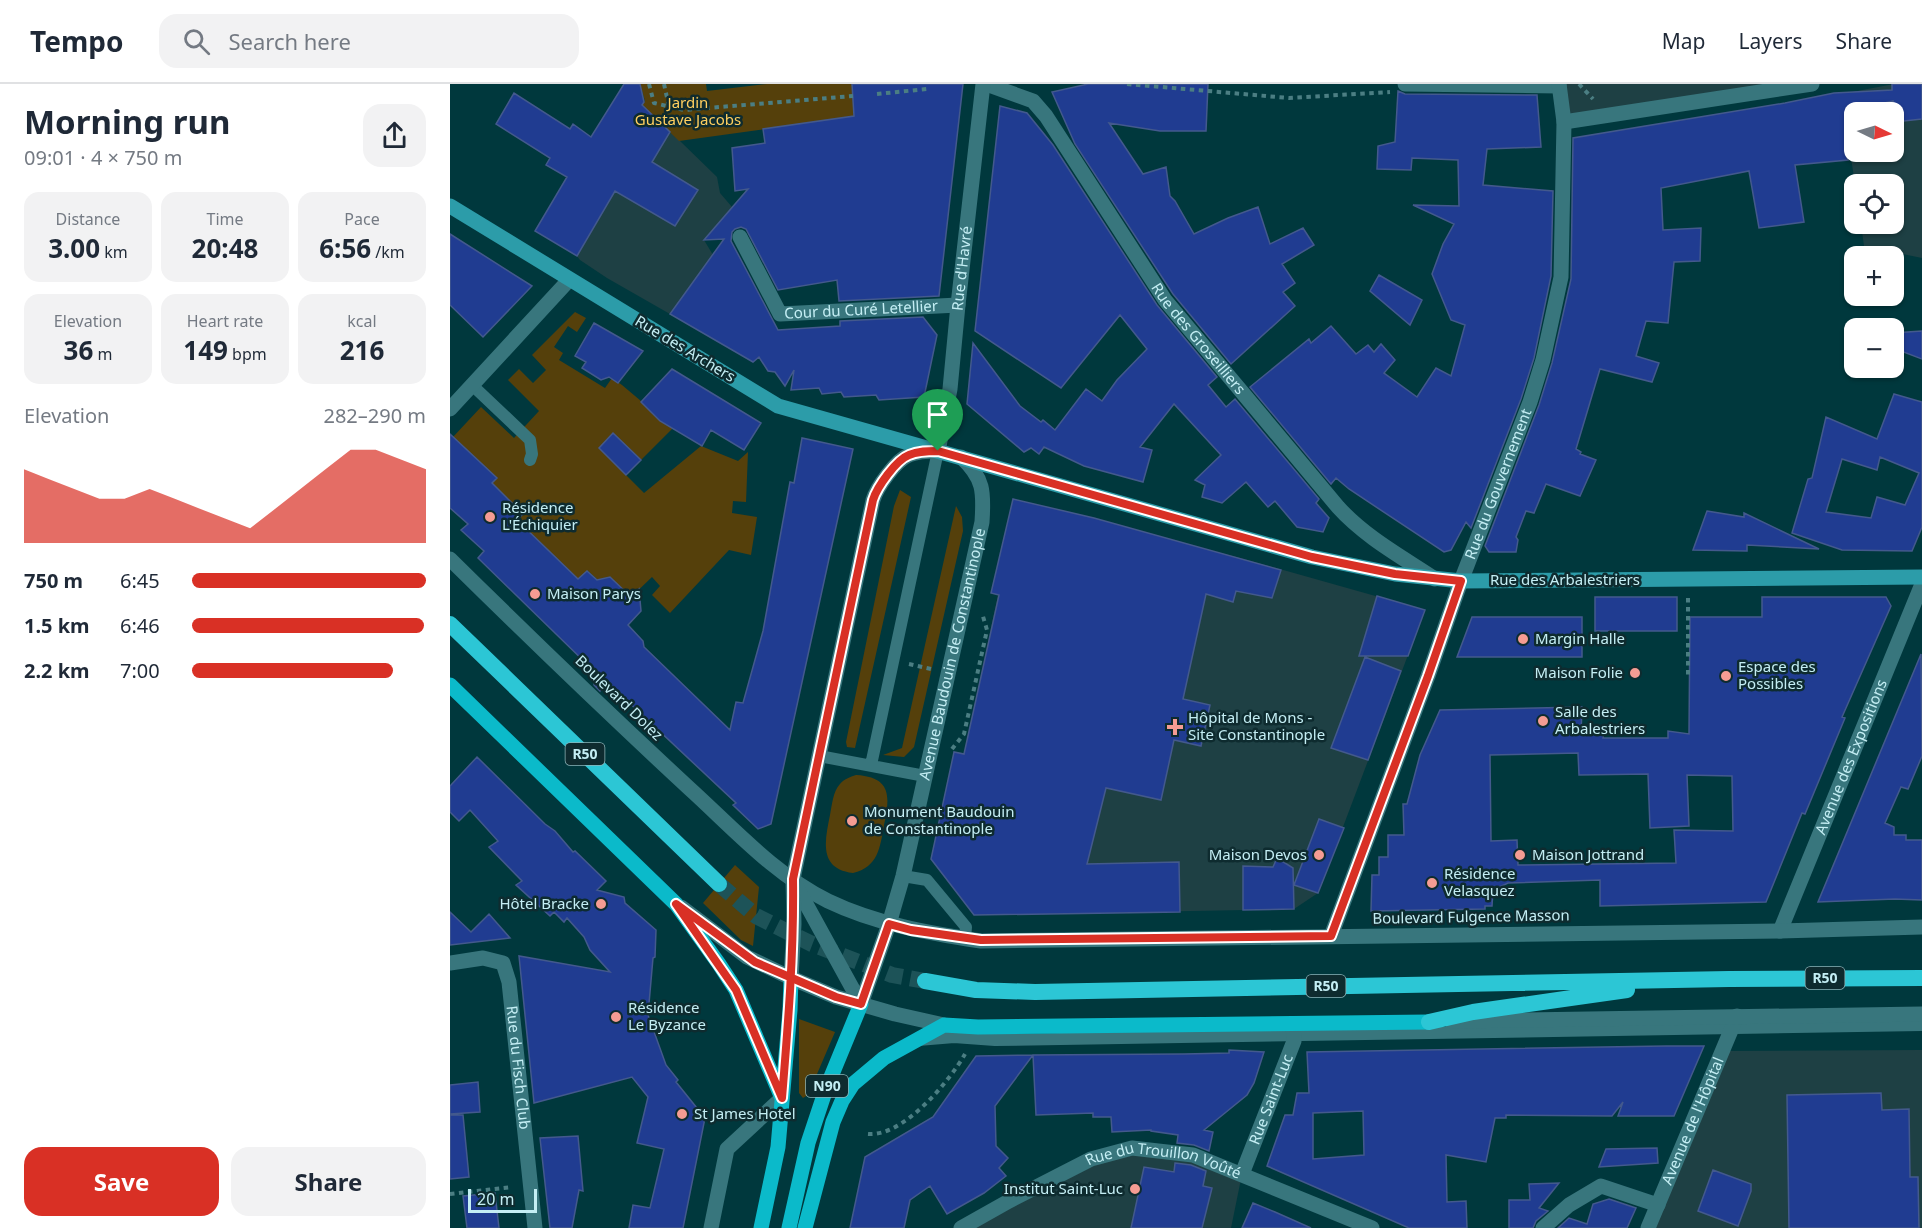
<!DOCTYPE html>
<meta charset="utf-8">
<style>
body{margin:0;font-family:"Noto Sans",sans-serif;background:#f2f2f3;color:#1f2937;height:100vh;display:flex;flex-direction:column;font-size:22px;white-space:nowrap}
*{box-sizing:border-box;margin:0}
p{font-size:20px;color:#747a83}
.icon{flex:none;width:33px;height:33px;fill:none;stroke:currentColor;stroke-width:2;stroke-linecap:round;stroke-linejoin:round}
.map{position:relative;flex:1;overflow:hidden}
.details{display:flex;flex-direction:column;background:#fff;width:450px}
.details>*{flex:none}
.needle{width:39px;rotate:95deg}
.fabs{position:absolute;left:1394px;top:18px;display:grid;gap:12px}
.fabs a{display:grid;place-items:center;width:60px;height:60px;border-radius:12px;background:#fff;box-shadow:0 2px 4px #0004;font-size:30px}
.scale{position:absolute;left:18px;bottom:15px;width:69px;box-sizing:border-box;padding-left:6px;border:3px solid #c4eef4;border-top:0;font-size:16px;line-height:21px;white-space:nowrap;color:#c4eef4;-webkit-text-stroke:4px #0e2b2f;paint-order:stroke}
.pin{position:absolute;display:grid;place-items:center;width:51px;height:51px;color:#fff;margin:-62px -26px;border-radius:50% 50% 50% 0;rotate:-45deg;box-shadow:0 0 6px #0007}
.pin .icon{rotate:45deg}
.round{display:grid;place-items:center;flex:none;width:63px;height:63px;border-radius:18px;background:#f2f2f3}
.headline{display:flex;align-items:center;justify-content:space-between;height:102px;padding:0 24px}
h1{font-size:33px;font-weight:700;line-height:45px}
.stats{display:grid;grid-template-columns:repeat(3,1fr);gap:9px;height:102px;padding:6px 24px}
.stats div{display:grid;align-content:center;border-radius:15px;background:#f2f2f3;text-align:center}
.stats b{font-size:26px;font-weight:700}
.stats small{font-size:16px;font-weight:400}
.stats p{font-size:16px}
.chart{height:168px;padding:12px 24px}
.chart p{display:flex;justify-content:space-between}
.chart svg{width:100%;height:108px;margin-top:6px;fill:#d93025;opacity:.7}
.button{display:flex;gap:12px;margin-top:auto;padding:12px 24px}
.button a{flex:1;height:69px;border-radius:18px;background:#d93025;color:#fff;font-size:24px;font-weight:700;line-height:69px;text-align:center}
.button a+a{background:#f2f2f3;color:#1f2937}
ul{padding:0 24px;list-style:none;font-size:20px}
li{display:grid;grid-template-columns:96px 72px 1fr;align-items:center;height:45px}
li i{height:15px;border-radius:8px;background:#d93025}
header{display:flex;align-items:center;gap:36px;box-sizing:border-box;height:84px;padding:0 30px;background:#fff;border-bottom:2px solid #e0e1e3}
header strong{font-size:28px}
nav{display:flex;gap:33px;margin-inline-start:auto;font-size:21px}
.search{width:420px;height:54px;background:#f2f2f3;display:flex;align-items:center;gap:15px;box-sizing:border-box;padding:0 21px;border-radius:18px;color:#747a83;font-size:22px}
main{display:flex;flex:1;min-height:0}
.map>svg:first-child{display:block}
.built{fill:#1e4044}
.green{fill:#55400b}
.building{fill:#203c91;stroke:#43598d;stroke-width:1.5;fill-rule:evenodd}
.lines{fill:none;stroke-linecap:round;stroke-linejoin:round}
.trunk-tunnel{stroke:#1d5358;stroke-width:16;stroke-dasharray:16 8;stroke-linecap:butt}
.path{stroke:#4b7e83;stroke-width:4;stroke-dasharray:4.5 4.5;stroke-linecap:butt}
.service{stroke:#38767d;stroke-width:12}
.pedestrian{stroke:#38767d;stroke-width:15}
.minor{stroke:#38767d;stroke-width:15}
.tertiary{stroke:#38767d;stroke-width:15}
.secondary{stroke:#2c9ca9;stroke-width:15}
.primary{stroke:#0bbaca;stroke-width:15}
.trunk{stroke:#2cc6d5;stroke-width:16}
.route-casing{stroke:#fff;stroke-width:12}
.route{stroke:#d93025;stroke-width:8}
.poi-dot{fill:#f59c93;stroke:#0e2b2f;stroke-width:2}
.labels{text-anchor:middle;stroke-width:5;stroke-linejoin:round;paint-order:stroke}
.shield{fill:#0e2b2f;stroke:#8db4b9;stroke-width:1.5}
.shield-label{font-size:14px;font-weight:bold;fill:#c4eef4}
.park-label{font-size:15px;fill:#ffcf5f;stroke:#0e2b2f}
.street-label{font-size:15px;fill:#c4eef4;stroke:#0e2b2f}
.poi-label{font-size:15px;fill:#c4eef4;stroke:#0e2b2f;text-anchor:start}
</style>
<header>
<strong>Tempo</strong>
<div class="search"><svg class="icon" aria-label="search" viewBox="0 0 24 24"><circle cx="10" cy="10" r="6"/><path d="M15 15l6 6"/></svg>Search here</div>
<nav><a>Map</a><a>Layers</a><a>Share</a></nav>
</header>
<main>
<section class="details">
<div class="headline"><div><h1>Morning run</h1><p>09:01 · 4 × 750 m</p></div><a class="round"><svg class="icon" aria-label="share" viewBox="0 0 24 24"><path d="M12 15V3M7 8l5-5 5 5M5 13v7h14v-7"/></svg></a></div>
<div class="stats">
<div><p>Distance</p><b>3.00<small> km</small></b></div>
<div><p>Time</p><b>20:48</b></div>
<div><p>Pace</p><b>6:56<small> /km</small></b></div>
</div>
<div class="stats">
<div><p>Elevation</p><b>36<small> m</small></b></div>
<div><p>Heart rate</p><b>149<small> bpm</small></b></div>
<div><p>kcal</p><b>216</b></div>
</div>
<div class="chart"><p><span>Elevation</span>282–290 m</p>
<svg viewBox="0 0 160 44" preserveAspectRatio="none"><path d="M0 44V14L10 18L20 22L30 26L40 26L50 22L60 26L70 30L80 34L90 38L100 30L110 22L120 14L130 6L140 6L150 10L160 14V44z"/></svg>
</div>
<ul>
<li><b>750 m</b>6:45<i style="width:100%"></i></li>
<li><b>1.5 km</b>6:46<i style="width:99%"></i></li>
<li><b>2.2 km</b>7:00<i style="width:86%"></i></li>
</ul>
<div class="button"><a>Save</a><a>Share</a></div>
</section>
<div class="map">
<svg width="1472" height="1144" viewBox="0 0 1472 1144">
<rect width="100%" height="100%" fill="#00383d"/>
<!-- built -->
<path class="built" d="M174,0h16l5,17 -2,4 74,72 3,16 12,14 -28,33 9,15 -43,59 -63,-36 -27,-18 -4,-5 -41,-25z
M1109,0h253l-248,38z
M1444,0h28v174l-58,-12 -3,-22h32v-40h-38l-9,-59 8,-1v28h39v-40h-38l-3,-20z
M563,415l231,60 181,51 -107,283 -24,16 -320,6 -43,-56 23,-107 10,1 34,-158 -7,-2z
M1472,966v178h-274l74,-177z
M682,1064l110,26 -11,54h-270z"/>
<!-- green -->
<path class="green" d="M190,0h66l1,7 60,-7h85l2,33 -175,24 -37,-36 3,-4z
M125,228l11,6 -9,14 -9,-6 -14,21 9,6 -4,7 46,28 7,-10 10,7 51,43 -47,47 18,18 57,-47 37,15 10,-9 -2,50 -13,-1 -1,12 25,4 -6,38 -22,-5 -59,63 -18,-18 8,-9 -8,-9 -28,27 -36,-33 -10,8 -61,-59 6,-6 -31,-31 5,-5 -44,-41 28,-30 33,31 25,-27 -31,-31 11,-11 14,14 13,-13 -14,-15z
M450,406l11,7 -56,251 -8,-1 -1,-5 48,-236z
M506,422l6,11 1,14 -49,216 -10,10 -21,-2 19,-7z
M406,691c36,2 34,22 28,50 -4,23 -6,42 -31,48 -35,-4 -28,-33 -23,-58 2,-10 3,-24 10,-31 4,-5 10,-7 16,-9z
M285,781l24,22 -6,59 -12,-6 -38,-37z
M349,935l36,13 -27,63 -5,3 -4,-5z"/>
<!-- building -->
<path class="building" d="M174,0h16l4,18 -2,3 28,27 -18,30 46,28 -23,36 -60,-35 -38,65 -42,-25 32,-54 -21,-12 4,-7 -54,-34 18,-31 56,36 3,-5 18,13z
M402,0h111l-24,212 -100,5 -2,-21 -59,10 -32,-61 -5,-2 -6,2 -3,3 -1,9 47,89 62,-4v-5l83,-4 14,18 -13,62 -45,3 -3,-5 -32,2 -3,-5 -19,2 -3,-6 -28,2 3,-20 -9,16 -10,-14 -7,-1 -9,-14 -6,5 -83,-48 54,-75 -20,1 44,-51 -13,2 -3,-43 33,-5 -2,-14 91,-13z
M638,0h120l-2,47h-46l-51,-8 34,51 23,-7 4,29 5,5 19,33 34,-16 30,-11 12,37 33,-16 11,17 -32,19 13,19 -12,9 12,14 -64,58 -58,-70 -98,-150 -23,-52z
M1442,0h30v35l-27,3 -2,-21 -39,9v14h-7l2,26 -4,1 3,9 -53,5 9,57 -45,6 -10,-57 -88,17 2,42 38,-2 -1,33 -26,1 -6,61 -22,-2 -10,35 23,7 -7,19 -52,-13 -24,80 5,3 -1,2 16,6 -16,36 -34,-12 -12,29 -8,-2 -10,26 2,3 -2,12h-27l-4,-6 54,-141 13,-42 19,-84 2,-141 212,-35 49,-10 58,-3z
M948,7l7,3 132,1 4,52 -54,2 -4,36 70,6 -2,85 -17,82 -13,41 -50,129 -5,-6 -15,28 -7,2 -95,-63 -13,-11 -5,6 -81,-97 59,-48 2,4 20,-17 25,28 12,-9 6,7 7,-8 14,16 -11,13 33,24 19,-29 15,8 14,-51 -14,-5 -19,-46 11,-30 11,-20 -41,-19 46,1 -1,-46 -46,-2 -1,12 -34,-1 1,-23 17,-4z
M550,22l27,7 26,32 104,160 60,72 -9,8 18,22 9,-8 84,100 -3,4 13,15 -6,14 -26,-5 -22,-26 -7,6 -22,-25 -24,21 -20,-6 3,-12 -10,-5 26,-25 -47,-51 -34,43 12,3 -9,32 -59,-16 -40,-19 -5,7 -8,-6 -7,4 -57,-48 6,-61 47,63 21,16 2,-2 12,10 31,-41 16,12 15,-21 30,-31 -27,-34 -59,73 -86,-57z
M0,150l82,52 -49,51 -33,-32z
M929,191l43,25 -12,25 -40,-34z
M144,239l49,28 -25,32 -9,-6 -8,3 -19,-12 4,-6 -11,-6z
M1472,247v28l-29,-11v-15z
M222,285l89,54 -17,27 -33,-20 -9,16 -42,-25 -19,-19z
M1444,310l28,8v125l-10,24 -70,-1 -50,-17 16,-54 4,-1 14,-61 51,22zM1430,373l39,16 -14,32 -28,-8 -6,21 -45,-6 16,-53 35,11z
M163,349l28,27 -15,15 -27,-27z
M0,350l47,44 -5,5 31,31 -6,6 61,59 9,-8 10,9 13,-3 21,20 8,-8 2,22 -13,14 15,16 1,6 86,83 6,-28 7,1 20,-72 27,-149 4,1 8,-45 51,11 -82,375 -13,5 -25,-24 3,-2 -130,-122 -6,10 -6,-6v-14l-116,-113 6,-7 -23,-21 7,-6 -18,-16z
M563,415l81,19 187,52 -9,28 -36,-7 -3,11 -27,-8 -23,105 27,6 -9,41 -27,-6 -13,60 -55,-12 -19,76 92,-2 1,50 -206,3 -43,-56 23,-107 10,2 35,-159 -8,-2z
M1257,427l37,6v-4l75,36 -72,-4v6l-54,-1z
M927,512l48,14 -17,46h-49z
M1145,513h82v34h-82z
M1312,513h124l5,9 -49,111 3,1 -40,96 -3,-1 -36,89 -166,4v-26l-92,3 -15,7 -1,16h-7v3l-114,2 1,-36h7v-18h9v-22h16l-1,-31h4l13,-49 20,-45 142,-3 -1,27 23,-1 -1,5h65v-7l21,3 1,-117h72zM1128,669l1,22 69,-1 2,54 39,-2 -2,-51 45,1 1,55 -59,-1 2,33 -158,2 -1,-25 -26,1 -1,-86z
M1022,533h110v40h-125z
M1471,570l1,102 -14,33 -7,-2 -16,36 9,4v8h12v5h16v60l-27,-1 -77,3z
M915,573l36,14 -33,89 -37,-12z
M27,673l68,67 10,7 18,21 2,-1 31,30 -9,9 27,7 1,6 31,27 -1,27 -2,1 -5,57 18,50 12,15 -2,2 29,36 -22,110h-54l4,-23 17,3 14,-59 -27,-6 11,-46 -16,-20 -98,26 -15,-147 91,16 -20,-22 -6,-13 -17,-19 -3,4 -10,-10 -4,4 -34,-31 6,-4 -33,-34 9,-6 -28,-31 -11,11 -9,-9v-26z
M869,735l25,9 -26,65 -24,-8z
M827,774l16,10 1,41 -51,1v-44l30,1z
M0,828l21,20 18,-18 21,24 -60,7z
M1216,962h38l-30,70h-56l5,-14 -11,14 -106,-1v3h-11l-9,44 -40,-7 1,47 19,-1 1,27h-58l-142,-62 18,-51h8l4,-22h12l-2,-41zM913,1027l1,44 -51,4v-46z
M779,966l35,2 -10,31 -7,12 -43,35 9,2 -4,19 -15,-6 -17,-2 1,-8 -27,-4v-1l-39,2 -1,-15h-18v-4l-57,2 -3,-60 151,-1 45,-1z
M583,971l-38,51 1,40 12,12 -9,10 7,8 -22,17 -37,21 -17,-28 -20,14 -6,28h-54l15,-71 68,-40 43,-61z
M28,998l2,30 -30,2v-29z
M1431,1009l1,17 27,-1 1,68h8l1,51h-130l-2,-133z
M0,1031h13l6,62 -19,2z
M128,1052l5,55 -4,-1 -7,38h-22l-10,-90z
M1207,1064l1,15 -59,4 7,-18z
M725,1079l16,2 15,6 -3,15 9,2 -10,40h-71l13,-61 30,5z
M1263,1086l38,14v7l-13,35 -40,-15z
M1109,1099l-20,25 9,3 -12,10 -3,7h-24v-28h21l-1,-16z
M45,1109l4,35h-32l-4,-32z
M1159,1115l27,9 -9,20h-69l11,-10 18,6 6,-20z
M803,1119l22,9 36,16h-69z"/>
<g class="lines">
<!-- trunk-tunnel -->
<path class="trunk-tunnel" d="M269,800l37,32 56,28 80,31 33,6"/>
<!-- path -->
<path class="path" d="M199,0l5,19 30,7 169,-14
M214,0l5,23
M677,0l162,14 101,-6
M1129,0l14,15
M427,10l50,-5
M1238,514v79
M459,580l22,5
M502,665l12,-15 23,-104 -5,-17
M418,1050c35,3 81,-52 97,-80
M0,1110l62,-7"/>
<!-- service -->
<path class="service" d="M22,301l58,55 2,14 -2,6
M369,672l106,20
M421,681l67,-314
M453,792l24,4 39,47 -1,11
M468,956l36,-3 41,3 927,-15"/>
<!-- pedestrian -->
<path class="pedestrian" d="M955,0l154,2"/>
<!-- minor -->
<g class="minor">
<path id="s1" d="M536,0l47,17 13,15 119,184 173,207c27,30 64,50 97,72"/>
<path d="M1114,38l248,-38"/>
<path id="s2" d="M290,153l40,77 178,-9"/>
<path d="M0,325l119,-129"/>
<path id="s3" d="M1330,847l142,-347"/>
<path id="s4" d="M881,852l97,-260 33,-95 69,-179 13,-42 18,-83 3,-155 -5,-38"/>
<path id="s5" d="M0,879l33,-5 20,5 6,19 26,246"/>
<path id="s6" d="M792,1090l52,-133 -1,-16"/>
<path d="M261,1144l16,-79 55,-51"/>
<path id="s7" d="M511,1144l48,-27 82,-42 41,-11 61,7 179,73"/>
<path d="M1093,1144l26,-23 32,-19 57,19"/>
<path id="s8" d="M1198,1144l89,-212"/>
</g>
<!-- tertiary -->
<g class="tertiary">
<path d="M0,475c79,78 159,155 240,230 43,39 85,86 138,112 48,23 100,32 153,40l799,-10 142,-4"/>
<path d="M344,798l67,122"/>
<path d="M231,823l66,50 44,21 45,19 59,17 49,11"/>
<path id="s9" d="M341,894l3,-54 -1,-45 80,-379c4,-13 23,-40 36,-45 9,-4 19,-4 29,-4l12,-62 8,-84 25,-221"/>
<path id="s10" d="M411,920l28,-80 14,-48 79,-354c2,-30 2,-44 -21,-65"/>
<path d="M1001,937l471,-7"/>
</g>
<!-- secondary -->
<path class="secondary" d="M0,122l328,200 534,151 83,17 66,7 461,-4"/>
<!-- primary -->
<path class="primary" d="M0,601l226,219 43,60 17,26 46,108
M311,1144l17,-81 12,-137 1,-32
M339,1144l19,-85 18,-54 35,-85
M355,1144l28,-106 9,-21 11,-17 31,-26 60,-33 34,2 451,-5"/>
<!-- trunk -->
<path class="trunk" d="M0,540l269,260
M475,897l51,9 59,2 694,-13 193,-1
M979,938l44,-10 154,-22"/>
</g>
<g class="lines">
<defs>
<path id="route" d="M488,367c-10,0 -20,0 -29,4 -13,5 -32,32 -36,45l-80,379c1,74 -5,146 -11,219l-46,-108 -60,-86 79,58 81,35 25,7 28,-80 22,6 70,10 350,-4 97,-260 33,-95 -66,-7 -83,-17 -374,-106"/>
</defs>
<!-- route casing -->
<use href="#route" class="route-casing"/>
<!-- route -->
<use href="#route" class="route"/>
</g>
<!-- markers -->
<g class="poi-dot">
<circle cx="40" cy="433" r="6"/>
<circle cx="85" cy="510" r="6"/>
<circle cx="1073" cy="555" r="6"/>
<circle cx="1185" cy="589" r="6"/>
<circle cx="1276" cy="592" r="6"/>
<circle cx="1093" cy="637" r="6"/>
<path d="M722 634h6v6h6v6h-6v6h-6v-6h-6v-6h6z"/>
<circle cx="402" cy="737" r="6"/>
<circle cx="869" cy="771" r="6"/>
<circle cx="1070" cy="771" r="6"/>
<circle cx="982" cy="799" r="6"/>
<circle cx="151" cy="820" r="6"/>
<circle cx="166" cy="933" r="6"/>
<circle cx="232" cy="1030" r="6"/>
<circle cx="685" cy="1105" r="6"/>
</g>
<g class="labels">
<!-- shield labels -->
<g class="shield">
<rect x="115.5" y="659" width="39" height="22" rx="4.5"/>
<rect x="1355.5" y="883" width="39" height="22" rx="4.5"/>
<rect x="856.5" y="891" width="39" height="22" rx="4.5"/>
<rect x="356" y="991" width="42" height="22" rx="4.5"/>
</g>
<g class="shield-label">
<text x="135" y="675">R50</text>
<text x="1375" y="899">R50</text>
<text x="876" y="907">R50</text>
<text x="377" y="1007">N90</text>
</g>
<!-- park labels -->
<g class="park-label">
<text x="238" y="24">Jardin<tspan x="238" dy="17">Gustave Jacobs</tspan></text>
</g>
<!-- street labels -->
<g class="street-label">
<text dy="5" stroke="none"><textPath href="#s9" startOffset="759">Rue d'Havré</textPath></text>
<text dy="5" stroke="none"><textPath href="#s2" startOffset="168">Cour du Curé Letellier</textPath></text>
<text dy="5" stroke="none"><textPath href="#s1" startOffset="340">Rue des Groseilliers</textPath></text>
<text transform="translate(235 265) rotate(31)" y="5">Rue des Archers</text>
<text dy="5" stroke="none"><textPath href="#s4" startOffset="482">Rue du Gouvernement</textPath></text>
<text x="1115" y="501">Rue des Arbalestriers</text>
<text dy="5" stroke="none"><textPath href="#s10" startOffset="362">Avenue Baudouin de Constantinople</textPath></text>
<text transform="translate(169 614) rotate(44)" y="5">Boulevard Dolez</text>
<text dy="5" stroke="none"><textPath href="#s3" startOffset="188">Avenue des Expositions</textPath></text>
<text transform="translate(1021 833) rotate(-1)" y="5">Boulevard Fulgence Masson</text>
<text dy="5" stroke="none"><textPath href="#s5" startOffset="160">Rue du Fisch Club</textPath></text>
<text dy="5" stroke="none"><textPath href="#s6" startOffset="80">Rue Saint-Luc</textPath></text>
<text dy="5" stroke="none"><textPath href="#s8" startOffset="116">Avenue de l'Hôpital</textPath></text>
<text dy="5" stroke="none"><textPath href="#s7" startOffset="222">Rue du Trouillon Voûté</textPath></text>
</g>
<!-- poi labels -->
<g class="poi-label">
<text x="52" y="429">Résidence<tspan x="52" dy="17">L'Échiquier</tspan></text>
<text x="97" y="515">Maison Parys</text>
<text x="1085" y="560">Margin Halle</text>
<text x="1288" y="588">Espace des<tspan x="1288" dy="17">Possibles</tspan></text>
<text x="1173" y="594" text-anchor="end">Maison Folie</text>
<text x="1105" y="633">Salle des<tspan x="1105" dy="17">Arbalestriers</tspan></text>
<text x="738" y="639">Hôpital de Mons -<tspan x="738" dy="17">Site Constantinople</tspan></text>
<text x="414" y="733">Monument Baudouin<tspan x="414" dy="17">de Constantinople</tspan></text>
<text x="857" y="776" text-anchor="end">Maison Devos</text>
<text x="1082" y="776">Maison Jottrand</text>
<text x="994" y="795">Résidence<tspan x="994" dy="17">Velasquez</tspan></text>
<text x="139" y="825" text-anchor="end">Hôtel Bracke</text>
<text x="178" y="929">Résidence<tspan x="178" dy="17">Le Byzance</tspan></text>
<text x="244" y="1035">St James Hotel</text>
<text x="673" y="1110" text-anchor="end">Institut Saint-Luc</text>
</g>
</g>
</svg>
<div class="fabs">
<a><svg class="needle" viewBox="-14 -14 28 28"><path d="M0-13l5 13h-10z" fill="#e53935"/><path d="M0 13l5-13h-10z" fill="#747a83"/></svg></a>
<a><svg class="icon" aria-label="locate" viewBox="0 0 24 24"><circle cx="12" cy="12" r="6"/><path d="M12 2v4M12 18v4M2 12h4M18 12h4"/></svg></a>
<a>+</a>
<a>−</a>
</div>
<div class="scale">20 m</div>
<div class="pin" style="left:488px;top:367px;background:#1e9e55"><svg class="icon" aria-label="arrive" viewBox="0 0 24 24"><path d="M6 21V4h12l-3 4 3 4H6"/></svg></div>
</div>
</main>
